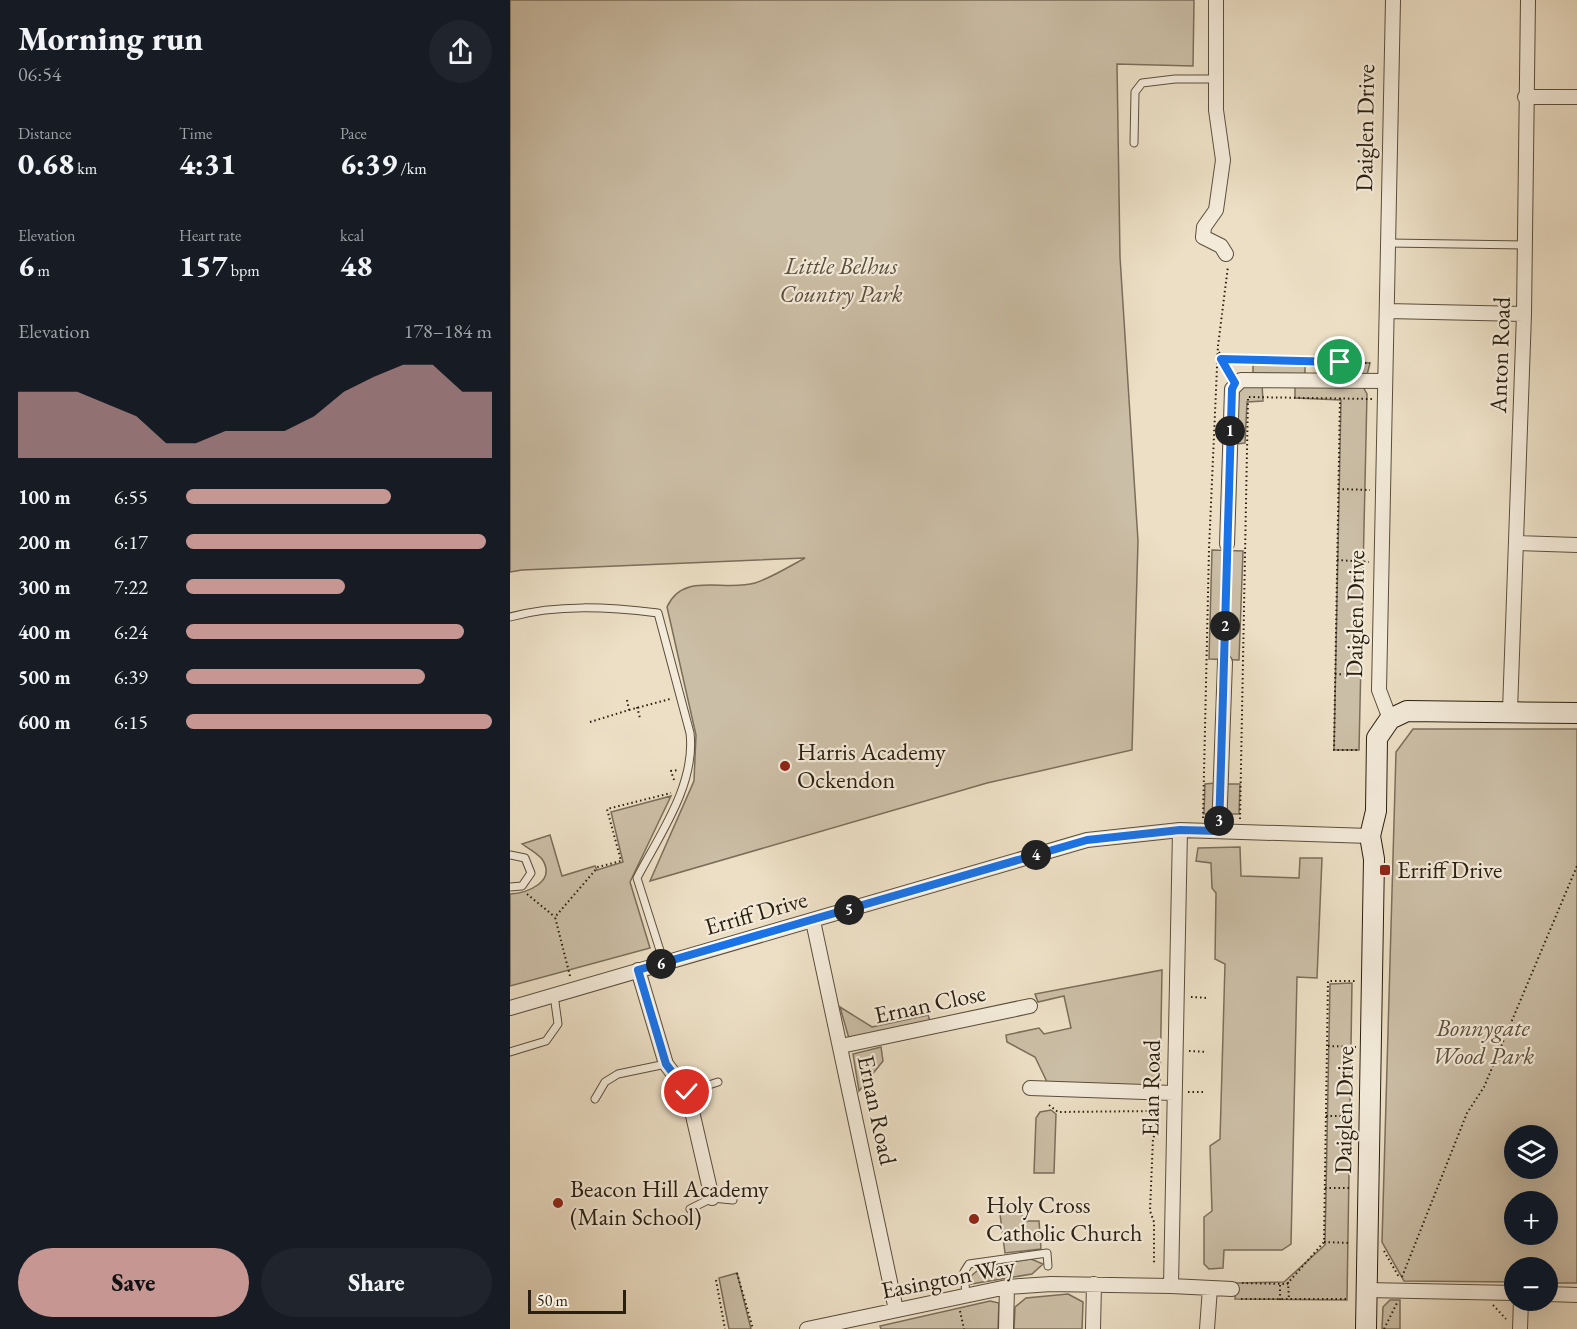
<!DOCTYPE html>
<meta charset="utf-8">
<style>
body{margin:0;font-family:"EB Garamond",serif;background:#20242c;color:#f1f3f6;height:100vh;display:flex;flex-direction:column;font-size:22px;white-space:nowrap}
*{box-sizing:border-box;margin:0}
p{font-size:20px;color:#9ea1a6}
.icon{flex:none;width:33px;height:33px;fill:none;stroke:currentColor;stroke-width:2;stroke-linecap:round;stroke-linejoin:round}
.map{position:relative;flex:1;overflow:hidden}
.sheet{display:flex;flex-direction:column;background:#171b24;width:510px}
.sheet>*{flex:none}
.buttons{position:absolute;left:994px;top:1125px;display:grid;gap:12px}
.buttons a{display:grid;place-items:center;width:54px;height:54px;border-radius:50%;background:#171b24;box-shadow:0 6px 24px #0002;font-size:30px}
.scale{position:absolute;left:18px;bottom:15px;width:98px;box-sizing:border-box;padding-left:6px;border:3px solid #291e0f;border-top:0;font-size:16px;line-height:21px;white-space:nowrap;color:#291e0f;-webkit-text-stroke:4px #f3ead9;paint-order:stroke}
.pin{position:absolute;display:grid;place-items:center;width:51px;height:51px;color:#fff;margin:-26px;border:3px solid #fff;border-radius:50%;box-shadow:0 2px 6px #0007}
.km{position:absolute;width:30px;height:30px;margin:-15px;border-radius:50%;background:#222;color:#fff;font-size:16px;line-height:30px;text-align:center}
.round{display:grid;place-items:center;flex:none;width:63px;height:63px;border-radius:32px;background:#20242c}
.headline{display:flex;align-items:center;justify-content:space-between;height:102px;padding:0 18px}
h1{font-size:33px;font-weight:800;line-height:45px}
.metrics{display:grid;grid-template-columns:repeat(3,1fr);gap:9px;height:102px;padding:6px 18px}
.metrics div{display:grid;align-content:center}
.metrics b{font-size:30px;font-weight:800}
.metrics small{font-size:16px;font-weight:400}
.metrics p{font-size:16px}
.chart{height:168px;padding:12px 18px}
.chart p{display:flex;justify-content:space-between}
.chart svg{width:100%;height:108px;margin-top:6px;fill:#c59692;opacity:.7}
.button{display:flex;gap:12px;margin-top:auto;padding:12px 18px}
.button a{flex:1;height:69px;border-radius:36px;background:#c59692;color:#111;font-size:24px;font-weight:800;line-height:69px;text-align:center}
.button a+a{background:#20242c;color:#f1f3f6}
ul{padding:0 18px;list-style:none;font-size:20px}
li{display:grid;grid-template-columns:96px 72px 1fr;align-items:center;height:45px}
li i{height:15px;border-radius:8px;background:#c59692}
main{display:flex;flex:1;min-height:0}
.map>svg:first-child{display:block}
.green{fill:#cbbea6;stroke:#7a6e5a;stroke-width:1.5;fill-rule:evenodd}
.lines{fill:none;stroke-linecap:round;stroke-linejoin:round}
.lane-casing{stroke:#5a4e3c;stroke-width:9}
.street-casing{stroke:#5a4e3c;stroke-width:16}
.secondary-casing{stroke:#291e0f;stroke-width:22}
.path{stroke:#291e0f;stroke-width:2;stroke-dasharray:1.5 3;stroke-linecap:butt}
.lane{stroke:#f3ead9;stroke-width:7}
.street{stroke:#f3ead9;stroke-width:14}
.secondary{stroke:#f3ead9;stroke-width:20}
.route-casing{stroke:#fff;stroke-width:12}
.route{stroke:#1a73e8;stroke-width:8}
.poi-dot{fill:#8f2418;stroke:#f3ead9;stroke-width:2}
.labels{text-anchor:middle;stroke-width:4.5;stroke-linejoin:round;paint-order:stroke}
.street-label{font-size:24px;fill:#291e0f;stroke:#f3ead9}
.park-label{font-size:24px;font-style:italic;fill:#5a4e3c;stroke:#f3ead9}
.poi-label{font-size:24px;fill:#291e0f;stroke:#f3ead9;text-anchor:start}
</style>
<main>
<section class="sheet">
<div class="headline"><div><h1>Morning run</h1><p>06:54</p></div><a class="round"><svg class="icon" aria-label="share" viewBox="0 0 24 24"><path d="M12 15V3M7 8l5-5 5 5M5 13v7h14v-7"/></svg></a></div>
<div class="metrics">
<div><p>Distance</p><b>0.68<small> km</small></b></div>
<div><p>Time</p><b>4:31</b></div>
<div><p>Pace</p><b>6:39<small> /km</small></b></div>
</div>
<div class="metrics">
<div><p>Elevation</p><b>6<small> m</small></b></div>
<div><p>Heart rate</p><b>157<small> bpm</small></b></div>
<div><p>kcal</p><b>48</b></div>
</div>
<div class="chart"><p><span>Elevation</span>178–184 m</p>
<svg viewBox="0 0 160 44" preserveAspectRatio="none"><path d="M0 44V17L10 17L20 17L30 22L40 27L50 38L60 38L70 33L80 33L90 33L100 27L110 17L120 11L130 6L140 6L150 17L160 17V44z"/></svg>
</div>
<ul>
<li><b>100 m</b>6:55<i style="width:67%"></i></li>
<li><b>200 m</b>6:17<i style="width:98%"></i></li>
<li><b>300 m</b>7:22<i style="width:52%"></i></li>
<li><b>400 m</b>6:24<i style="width:91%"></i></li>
<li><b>500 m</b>6:39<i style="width:78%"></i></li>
<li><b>600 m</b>6:15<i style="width:100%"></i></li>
</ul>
<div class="button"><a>Save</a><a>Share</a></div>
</section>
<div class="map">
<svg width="1067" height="1329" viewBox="0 0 1067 1329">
<rect width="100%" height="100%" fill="#ecdfc5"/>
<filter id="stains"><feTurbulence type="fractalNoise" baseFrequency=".00333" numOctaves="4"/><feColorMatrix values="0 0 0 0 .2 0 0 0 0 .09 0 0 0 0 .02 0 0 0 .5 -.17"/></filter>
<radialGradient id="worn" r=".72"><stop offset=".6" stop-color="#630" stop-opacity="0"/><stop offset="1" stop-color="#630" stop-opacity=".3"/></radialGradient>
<!-- green -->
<path class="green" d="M0,0h684l-1,66 -76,-2 3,193 18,284 -6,209 -145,33 -337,98 44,-100 2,-46 -29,-128c16,-36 57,-15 88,-24 16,-5 35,-17 50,-25l-283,12 -12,2z
M795,361v13l-52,-1v-10z
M830,362l30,1 -3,12 -27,-1z
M732,384h20l1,17 -16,1 -2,41 -9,1 1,-54z
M785,384l67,1 5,9 -8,356h-25l7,-350 -46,-2z
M702,550l31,1 -4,109 -30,-1z
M903,729h164v554h-29v-15h-33v14l-111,-1 -22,-39 14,-490zM1005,1136h33v32h-33zM1005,1202h33v32h-33z
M706,783l-1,31h-11l1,-30z
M717,784h13l-1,30h-13z
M161,796l-41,86 20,66 -140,38v-92c17,-1 47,-12 32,-35 -5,-6 -14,-11 -20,-15l28,-9 12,41 33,-10 2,4 26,-8 -12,-50z
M730,847l1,29 58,2 1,-20h22l-5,120 -20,-1 -6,267 -9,6h-58l-1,18 -14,1 -5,-5v-47l8,-6 -2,-65 10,-7 5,-175 -10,-5 1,-66 -4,-5 -1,-25 -15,-2 2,-13z
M652,970l-2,114h-16l-5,4 -90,-2 -14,-29 -28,-15 -1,-7 33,-7 5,6 27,-6 -7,-32 -26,6 -3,-8z
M842,983l-5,317 -112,-1 1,-16 48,-1 41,-37 5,-261z
M330,1007l32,20 56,-12 3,9 -81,18z
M371,1047l2,14 -24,30 -6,-37z
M541,1110l5,4 -2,59h-20l2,-55 4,-6z
M497,1204v9h15l1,8h16l2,28 -36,4 -6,-47z
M521,1259l12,5 -11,10 -61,10v-8l12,-10z
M227,1273l14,56h-22l-10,-51z
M558,1294l15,8 -1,27h-68l1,-22 11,-9z
M880,1300h10v29h-18l1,-22z
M480,1301l9,2 -1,26h-117l-1,-3z"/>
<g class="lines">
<defs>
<path id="lane" d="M624,143l1,-51 7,-9 33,-4h41
M878,243l137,2
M0,617c48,-13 98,-10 148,-4l32,120c6,51 -30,101 -53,145l27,85
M0,855l15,3 6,15 -9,13 -12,1
M0,1052l36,-11 12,-17 -4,-29
M177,1092l31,-10
M85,1099l10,-17 13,-8 48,-10
M180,1209l22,-11 21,2
M456,1295l-2,-23 5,-8 78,-11 1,13"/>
<path id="street" d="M706,0v110l7,50 -7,50 -12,17 -1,10 18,9 5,8
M1015,97h52
M877,311l137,3
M1006,543l61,2
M717,544l5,-155 9,-9 144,1
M1000,711l14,-397 4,-314
M880,719l-11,-29 14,-690
M670,830l-9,456 61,3
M709,831l6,-169
M303,921l83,389
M128,970l28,94 21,28 4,15 21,91
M0,1008l577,-168 93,-10 190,6
M331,1046l189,-40
M520,1088l143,5
M856,1290l149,3
M1038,1294l29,1
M297,1329l200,-42 44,-3 120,2
M496,1329l1,-42
M583,1329l1,-45
M697,1329l3,-41
M1010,1329l1,-29"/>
<path id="secondary" d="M856,1329l8,-470 -4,-23 6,-25 1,-73 13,-19 17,-8 170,2"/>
</defs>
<!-- lane casing -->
<use href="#lane" class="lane-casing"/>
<!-- street casing -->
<use href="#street" class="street-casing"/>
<!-- secondary casing -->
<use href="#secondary" class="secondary-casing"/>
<!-- path -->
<path class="path" d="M708,346l10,-80
M709,352l9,22
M711,359l149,4
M830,398l-6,352h26
M828,489l32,1
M827,560l32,2
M715,650l2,-93
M825,674l30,1
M127,707l3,11
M119,710l41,-11
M80,722l39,-12 -2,-10
M164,780l-3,-9 7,-1
M693,818l6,-269 9,-204
M730,819l8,-422 124,2
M17,894l28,23
M60,976l-15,-59 43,-50 23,-6 -14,-52 64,-16
M681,997l17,1
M818,1046l28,1
M679,1051l18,1
M678,1092h18
M539,1105l9,7 97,-1 4,16 -6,11 -3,73 4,11v43
M816,1116h27
M815,1188h27
M814,1242l26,1
M874,1251l15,26
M227,1273l16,56
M892,1277l65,-164 17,-26 93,-221
M206,1280l9,49
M778,1282l1,18
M732,1283l45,1 37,-42 4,-261h29
M731,1299h108
M770,1300v-15
M983,1305l13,14
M450,1311l4,18
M874,1329l13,-26"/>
<!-- lane -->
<use href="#lane" class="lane"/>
<!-- street -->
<use href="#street" class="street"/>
<!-- secondary -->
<use href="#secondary" class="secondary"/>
</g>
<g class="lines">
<defs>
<path id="route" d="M177,1092l-21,-28 -28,-94 449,-130 93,-10 39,1 13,-442 3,-6 -14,-24 119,3"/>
</defs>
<!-- route casing -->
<use href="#route" class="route-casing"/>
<!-- route -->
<use href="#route" class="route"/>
</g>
<!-- markers -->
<g class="poi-dot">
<circle cx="275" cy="766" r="6"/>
<rect x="869" y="864" width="12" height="12" rx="3"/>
<circle cx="48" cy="1203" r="6"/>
<circle cx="464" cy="1219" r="6"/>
</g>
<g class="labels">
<!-- street labels -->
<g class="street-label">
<text transform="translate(855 128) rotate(-89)" y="8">Daiglen Drive</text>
<text transform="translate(990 355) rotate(-88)" y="8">Anton Road</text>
<text transform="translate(845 614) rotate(-89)" y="8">Daiglen Drive</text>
<text transform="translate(246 913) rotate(-16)" y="8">Erriff Drive</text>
<text transform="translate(420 1004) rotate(-12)" y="8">Ernan Close</text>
<text transform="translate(641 1088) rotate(-89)" y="8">Elan Road</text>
<text transform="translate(367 1110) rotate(78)" y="8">Ernan Road</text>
<text transform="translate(834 1110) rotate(-89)" y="8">Daiglen Drive</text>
<text transform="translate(438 1278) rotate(-11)" y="8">Easington Way</text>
</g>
<!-- park labels -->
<g class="park-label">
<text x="331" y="274">Little Belhus<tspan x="331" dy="28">Country Park</tspan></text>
<text x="973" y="1036">Bonnygate<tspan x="973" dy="28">Wood Park</tspan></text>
</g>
<!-- poi labels -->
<g class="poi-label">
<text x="287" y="760">Harris Academy<tspan x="287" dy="28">Ockendon</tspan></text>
<text x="887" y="878">Erriff Drive</text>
<text x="60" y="1197">Beacon Hill Academy<tspan x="60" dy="28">(Main School)</tspan></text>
<text x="476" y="1213">Holy Cross<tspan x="476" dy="28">Catholic Church</tspan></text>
</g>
</g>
<rect width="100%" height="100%" filter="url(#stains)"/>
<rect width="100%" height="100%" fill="url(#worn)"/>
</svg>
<div class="buttons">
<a><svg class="icon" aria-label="layers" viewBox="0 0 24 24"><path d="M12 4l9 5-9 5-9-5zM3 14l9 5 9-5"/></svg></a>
<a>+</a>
<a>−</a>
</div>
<div class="scale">50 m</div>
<div class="pin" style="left:830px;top:362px;background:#1e9e55"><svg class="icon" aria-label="arrive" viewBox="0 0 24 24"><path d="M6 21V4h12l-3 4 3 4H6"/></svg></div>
<div class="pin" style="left:177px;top:1092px;background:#d93025"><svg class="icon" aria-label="check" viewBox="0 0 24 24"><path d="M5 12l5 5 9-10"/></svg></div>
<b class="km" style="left:720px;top:431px">1</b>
<b class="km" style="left:715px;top:626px">2</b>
<b class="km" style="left:709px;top:821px">3</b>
<b class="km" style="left:526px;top:855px">4</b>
<b class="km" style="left:339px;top:910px">5</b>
<b class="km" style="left:151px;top:964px">6</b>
</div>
</main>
